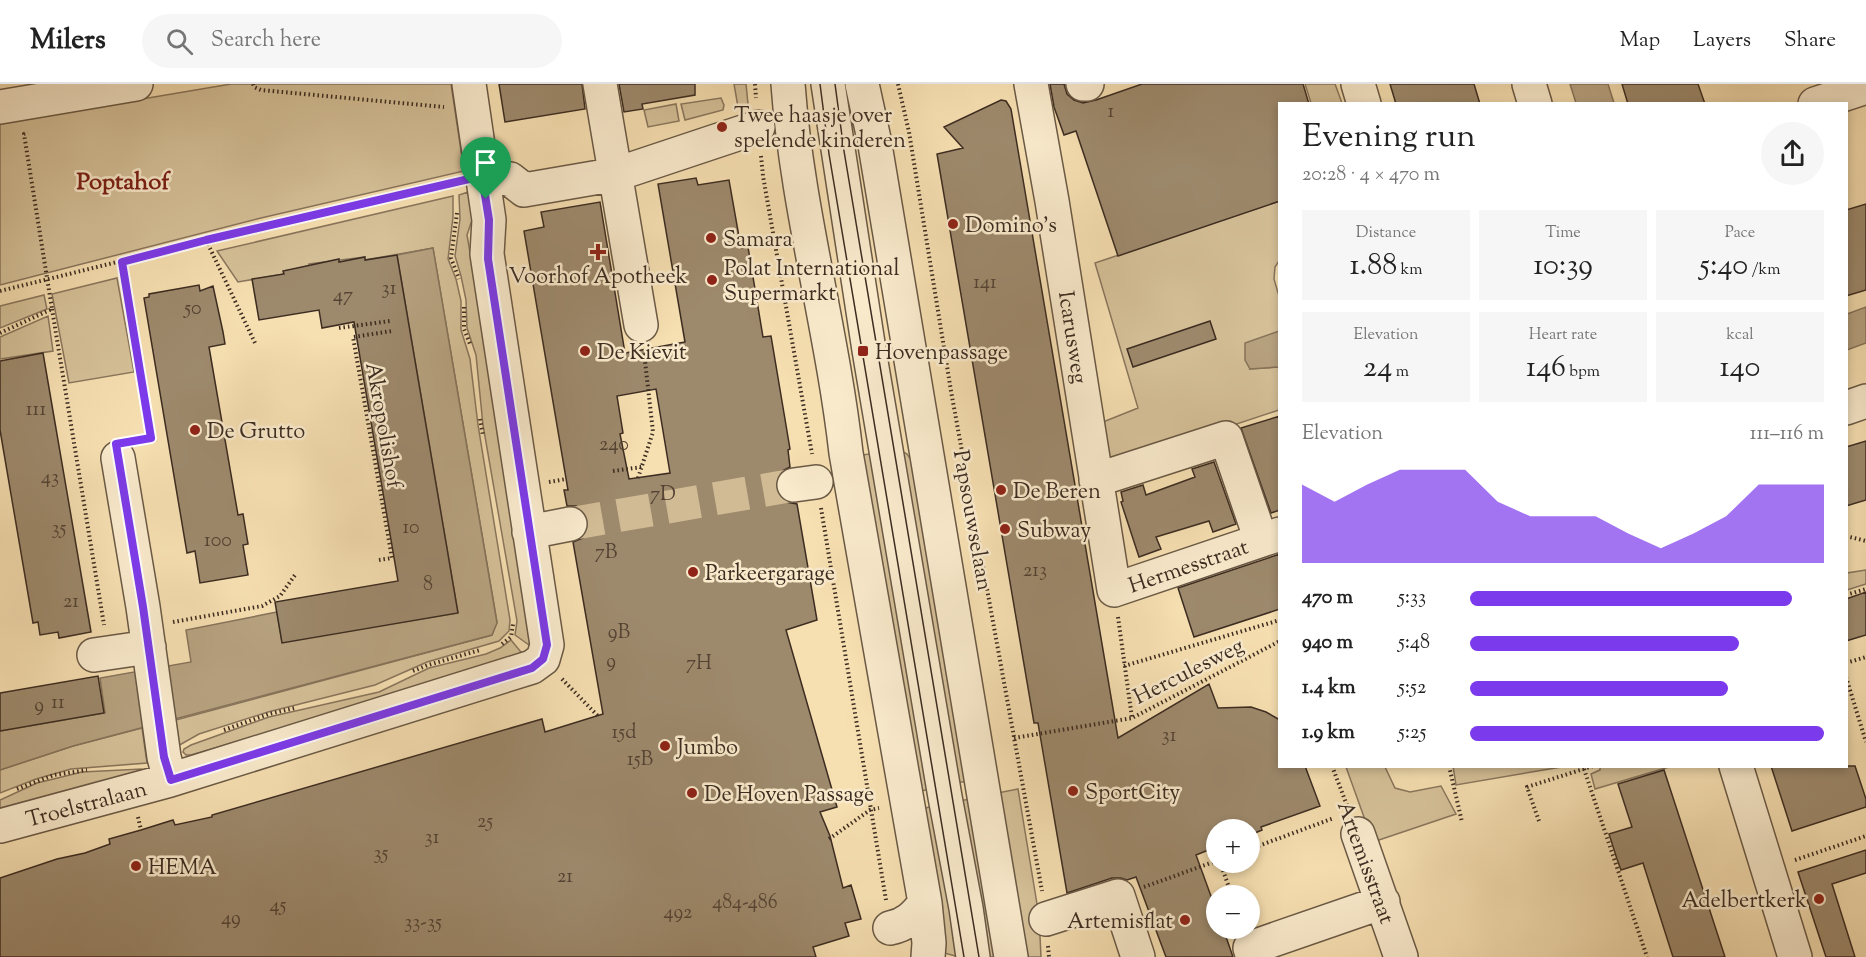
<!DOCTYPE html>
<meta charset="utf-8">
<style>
body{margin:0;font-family:"Sorts Mill Goudy",serif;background:#f6f6f6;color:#222;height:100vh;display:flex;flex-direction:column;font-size:22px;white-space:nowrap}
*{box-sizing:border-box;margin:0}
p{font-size:20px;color:#767676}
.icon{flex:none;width:33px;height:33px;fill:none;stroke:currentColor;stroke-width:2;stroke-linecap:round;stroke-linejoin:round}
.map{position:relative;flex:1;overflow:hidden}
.details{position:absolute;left:1278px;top:18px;width:570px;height:666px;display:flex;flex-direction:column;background:#fff;border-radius:0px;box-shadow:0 3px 9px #0003}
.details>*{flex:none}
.tools{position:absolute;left:1206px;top:735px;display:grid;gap:12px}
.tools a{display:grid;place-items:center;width:54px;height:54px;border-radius:50%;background:#fff;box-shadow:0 3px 9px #0003;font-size:30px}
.pin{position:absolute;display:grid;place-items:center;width:51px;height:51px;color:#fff;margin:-62px -26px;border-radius:50% 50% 50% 0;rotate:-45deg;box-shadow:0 0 6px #0007}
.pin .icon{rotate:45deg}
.round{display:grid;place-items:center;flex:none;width:63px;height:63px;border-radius:32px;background:#f6f6f6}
.summary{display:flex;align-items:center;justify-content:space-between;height:102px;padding:0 24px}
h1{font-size:33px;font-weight:600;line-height:45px}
.figures{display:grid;grid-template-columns:repeat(3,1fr);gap:9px;height:102px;padding:6px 24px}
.figures div{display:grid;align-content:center;border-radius:0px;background:#f6f6f6;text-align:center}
.figures b{font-size:30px;font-weight:600}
.figures small{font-size:16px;font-weight:400}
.figures p{font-size:16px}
.chart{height:168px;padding:12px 24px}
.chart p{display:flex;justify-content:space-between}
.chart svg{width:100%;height:108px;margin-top:6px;fill:#7c3aed;opacity:.7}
ul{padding:0 24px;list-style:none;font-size:20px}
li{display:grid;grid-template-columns:96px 72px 1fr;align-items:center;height:45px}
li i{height:15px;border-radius:8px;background:#7c3aed}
header{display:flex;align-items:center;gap:36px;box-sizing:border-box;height:84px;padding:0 30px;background:#fff;border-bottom:2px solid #e0e0e0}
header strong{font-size:28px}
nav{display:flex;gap:33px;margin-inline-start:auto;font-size:21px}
.search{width:420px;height:54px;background:#f6f6f6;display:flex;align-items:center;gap:15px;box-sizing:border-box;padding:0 21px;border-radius:33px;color:#767676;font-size:22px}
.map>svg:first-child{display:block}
.green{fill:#d6c199;stroke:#89765d;stroke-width:1.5}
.water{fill:#b7a280;stroke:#86735a;stroke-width:1.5}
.building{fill:#9d896c;stroke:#3c2c21;stroke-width:1.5;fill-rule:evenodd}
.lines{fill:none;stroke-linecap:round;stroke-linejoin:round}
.minor-tunnel{stroke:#d1bb94;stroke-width:33;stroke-dasharray:33 16;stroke-linecap:butt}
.minor-casing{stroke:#6a5945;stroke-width:36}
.path{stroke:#3c2c21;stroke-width:4;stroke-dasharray:1.5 3;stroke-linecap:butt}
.minor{stroke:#f9eacc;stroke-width:33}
.tram{stroke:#3c2c21;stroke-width:1.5}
.route-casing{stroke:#fff;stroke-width:12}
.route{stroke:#7c3aed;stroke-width:8}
.poi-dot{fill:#8f2418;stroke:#f9eacc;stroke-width:2}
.labels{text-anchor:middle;stroke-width:5;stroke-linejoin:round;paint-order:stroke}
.number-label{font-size:20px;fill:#544334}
.poi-label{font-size:22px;fill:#3c2c21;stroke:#f9eacc;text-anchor:start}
.street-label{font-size:22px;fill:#3c2c21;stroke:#f9eacc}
.neighbourhood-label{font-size:24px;font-weight:bold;fill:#7a1f14;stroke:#f9eacc}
</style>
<header>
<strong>Milers</strong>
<div class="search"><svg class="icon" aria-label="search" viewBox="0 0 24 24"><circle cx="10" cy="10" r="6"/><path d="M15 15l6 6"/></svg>Search here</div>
<nav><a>Map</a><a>Layers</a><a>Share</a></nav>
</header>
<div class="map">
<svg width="1866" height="873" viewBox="0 0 1866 873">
<rect width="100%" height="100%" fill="#f6dfb1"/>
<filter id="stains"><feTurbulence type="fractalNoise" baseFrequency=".00333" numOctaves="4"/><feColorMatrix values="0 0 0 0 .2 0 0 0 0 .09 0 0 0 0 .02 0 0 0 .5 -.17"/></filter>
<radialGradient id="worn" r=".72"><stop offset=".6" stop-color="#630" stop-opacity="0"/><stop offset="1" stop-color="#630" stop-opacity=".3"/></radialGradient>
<!-- green -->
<path class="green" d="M231,0h220l13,87 -203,47 -261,67v-162z
M734,0h12l2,20 -10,3z
M1305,0h30l7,19h-31z
M721,14l3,7 -1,5 -38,10 -4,-16z
M676,20l3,17 -31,6 -4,-17z
M468,108l5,25 -6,18 69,398 -7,12 -14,-10 2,-14 -34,-196 -7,-70 -9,-27 -1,-28 -5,-24 -6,-20 5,-37 -1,-24z
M453,112v21l-5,42 8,20 5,22v29l9,29 8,66 32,195 -1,11 -10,10 -72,21 -52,23 -107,27 -69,22 -23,13 -4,-26 320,-86 5,-13 -64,-374 -68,12 -1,-3 -55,7v3l-25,4v3l-46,8 -21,-31z
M1279,117v60l-4,6 -1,12 5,17v35l-29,38 29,-2v43l-178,59 -8,-43 45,-18 -43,-145z
M117,194l17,94 -65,11 -17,-89z
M44,211l3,14 -47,19v-22z
M48,232l5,35 -53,8v-22z
M900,366l7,4 7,10 63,316 -22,3z
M874,369l57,336 -21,4 -53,-337z
M1866,486v14l-19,6v-17z
M511,556l10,12 -15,11 -315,92h-5l-3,-3 1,-3 7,-4 78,-28 110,-25 50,-24 57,-14 14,-6z
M142,644l5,35 -76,6 -35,10 -36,14v-23l73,-24z
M1453,682h108v1l-105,18z
M1346,683h39l10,21 15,4 31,-6 15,28 -83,28z
M1600,683v-1l69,1 -74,22 -4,-15 9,-4z
M141,685l-2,4 -139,41v-14l37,-17 45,-11z
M1018,705l21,127 2,41h-22l-27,-163z
M981,713l24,160h-20l-26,-156z
M934,722l25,151 -22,-6 -24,-140z"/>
<!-- water -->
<path class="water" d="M1570,0h38l6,19h-38z
M433,164l64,375 -5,12 -419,111 -73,24v-39l105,-18 -5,-35 91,-16 -5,-32 91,-18 5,30 176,-29 -61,-358z
M1866,223v36l-19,7v-36z
M1279,247v36l-29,2 -5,-9v-17z"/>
<!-- building -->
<path class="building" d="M499,0h83l3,25 -80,13z
M619,0h76v11l-53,9 1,5 -19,3z
M1050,0h14l3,10 7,6 9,3 13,-3 46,-16h161l6,20h-29v97l-162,55 -42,-125 -12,4 -10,-28z
M1390,0h84l6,20h-84z
M1622,0h76l7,20h-77z
M1001,16l5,1 5,8 107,629 91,-54 9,24 33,-1 15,5 14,8v46h25l15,40 -59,21 1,3 -12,5v-5h-34v17l-20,8 20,55v18h7l10,29h-67l-30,-80 -9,3 -6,-2h-9l-45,15 -29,-170h-4l-97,-569 26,-6 -19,-21z
M696,94l2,7 31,-5 12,68 7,-1 15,90 8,-1 19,113 -2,1 2,17 -8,4 -5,6 -1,11 3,8 7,6 11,2 20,116 -31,10 51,177 -17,5 10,24 13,52 8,-3 10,34 -16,4 4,13 -36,11 3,10h-816v-79l57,-19 28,-6 25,-9 -1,-5 32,-9 32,-10 2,5 37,-8v-2l330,-96 3,13 58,-18 -30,-172 10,-4 4,-7 1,-10 -4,-10 -8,-5h-9l-3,-16h4l-44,-259 20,-4 -3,-15 59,-10 25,151 60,-11 -27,-158zM656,305l14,84 -41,6 -9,-45 3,-1 -6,-37z
M1866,120v86l-20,6v-86z
M397,171l61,358 -176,30 -7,-41 123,-21 -44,-259 -32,6 -3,-18 -60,10 -7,-41 32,-5 -1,-3 56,-12v3l26,-5v3z
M199,201l1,6 13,-5 10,46 2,12 -16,3 29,168 5,-1 5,30 -5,1 5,30 -48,8 -5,-32 -8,2 -43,-255 5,-1v-3z
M1210,237l6,18 -83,28 -6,-18z
M43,269l48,279 -32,6 -1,-6 -18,3 -2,-13 -5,1 -33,-193v-69z
M1280,332v94l-9,3 -30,-85z
M1866,357v59l-20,6v-59z
M1214,378l22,62 -23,8 -4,-11 -53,16 5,12 -22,8 -18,-55 2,-1 -2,-9 22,-7 3,10 49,-18 -3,-8z
M1280,470v55l-86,28 -16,-49z
M1866,508v43l-20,6v-42z
M98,592l6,37 -104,18v-38z
M1771,682h84l11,33v8l-74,24z
M1664,686l61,187h-52l-30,-94 -22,7 -4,-11 -8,-25 23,-7 -14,-43z
M1866,766v23l-34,11 23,73h-29l-28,-85z"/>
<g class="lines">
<!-- minor-tunnel -->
<path class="minor-tunnel" d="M570,440l224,-39"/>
<defs>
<path id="minor" d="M600,0l41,241
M788,0c9,124 44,245 58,369l79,450 4,40 -1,14
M828,0l41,266 76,447 21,111 7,49
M862,0l12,55 137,818
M1031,0l21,117 62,389 166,-56
M1083,0h4
M1358,0l6,20
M1529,0l6,20
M1815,20l51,-17
M0,23l136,-23
M482,92l28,3 14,11 93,-16 141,-47
M1846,324l20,-7
M118,374l25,149 21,150 6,23
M1096,396l130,-42 35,102
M794,401l22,-3
M529,448l41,-8
M94,571l55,-8
M1736,682l59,191
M0,742l170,-46 362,-113 11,-8 4,-14 -60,-391 2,-34 -20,-136
M1358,750l43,123
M1046,835l72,-23 20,61
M890,844c16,-3 25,-12 35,-25
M1253,873l-3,-9 133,-46"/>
</defs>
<!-- minor casing -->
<use href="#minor" class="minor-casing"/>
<!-- path -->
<path class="path" d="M253,0l1,3 7,3 183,17
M755,0l1,14
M898,0l11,48 42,259 91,500
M761,72l2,20 49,278
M457,129l-6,45 8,21
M206,156l49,103
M122,178l29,176 -12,2
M0,207l206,-51 249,-57
M464,223v22l6,15
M52,225l52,316
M339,244l51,-7
M0,249l52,-24 -28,-175 4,-1
M480,335l3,17
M613,387l29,-4
M638,394l15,-46 -9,-80
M549,398l17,-3
M821,424l65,392
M1846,452l20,5
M379,476l13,-2 -39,-221 39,-6
M1846,511l20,-6
M1118,533l14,101 148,-77
M173,538l89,-16 18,-10 15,-21
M502,560l9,-7 2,-13
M1846,579l20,-6
M1124,582l156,-46
M413,587l15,-6 52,-15
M1846,593l20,65
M562,595l36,37
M224,646l45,-16 26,-6
M1014,654l118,-20
M1332,682l16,42
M1449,682l13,56
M1584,685l63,188
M17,705l37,-14 33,-5
M138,733l3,13
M1539,737l-12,-34 66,-21
M829,755l41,-29 9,-2
M1250,765l84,-31
M1795,776l71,-24
M1220,778l12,34
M1144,803l72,-26
M1048,862l1,11"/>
<!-- minor -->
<use href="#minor" class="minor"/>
<!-- tram -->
<path class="tram" d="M820,0l9,70 135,803
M835,0l9,67 135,806"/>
</g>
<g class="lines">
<defs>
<path id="route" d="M482,92l7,44 -1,39 59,386 -4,14 -11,9 -361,112 -7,-23 -21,-150 -27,-163 35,-6 -29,-176 84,-22z"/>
</defs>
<!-- route casing -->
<use href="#route" class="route-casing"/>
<!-- route -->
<use href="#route" class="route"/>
</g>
<!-- markers -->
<g class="poi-dot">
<circle cx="722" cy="43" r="6"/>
<circle cx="953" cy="140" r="6"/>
<circle cx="711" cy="154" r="6"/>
<path d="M595 159h6v6h6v6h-6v6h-6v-6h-6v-6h6z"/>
<circle cx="712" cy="196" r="6"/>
<circle cx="585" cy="267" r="6"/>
<rect x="857" y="261" width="12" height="12" rx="3"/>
<circle cx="195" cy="346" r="6"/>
<circle cx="1001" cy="406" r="6"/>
<circle cx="1005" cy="445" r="6"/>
<circle cx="693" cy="488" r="6"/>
<circle cx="665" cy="662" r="6"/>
<circle cx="1073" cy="707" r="6"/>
<circle cx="692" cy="709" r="6"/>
<circle cx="136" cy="782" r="6"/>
<circle cx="1819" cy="815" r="6"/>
<circle cx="1185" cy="836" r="6"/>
</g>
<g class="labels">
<!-- number labels -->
<g class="number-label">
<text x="1111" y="33">1</text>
<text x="985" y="204">141</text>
<text x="389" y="210">31</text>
<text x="343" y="217">47</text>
<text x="193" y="230">50</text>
<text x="36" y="331">111</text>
<text x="614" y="366">240</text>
<text x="50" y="399">43</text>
<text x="663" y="416">7D</text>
<text x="411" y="449">10</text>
<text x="59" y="450">35</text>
<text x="218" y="462">100</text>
<text x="606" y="474">7B</text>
<text x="1035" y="492">213</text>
<text x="428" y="506">8</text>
<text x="71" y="523">21</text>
<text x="619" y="554">9B</text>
<text x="611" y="583">9</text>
<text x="699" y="585">7H</text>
<text x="58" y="624">11</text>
<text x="39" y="627">9</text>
<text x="624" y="654">15d</text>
<text x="1169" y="657">31</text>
<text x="640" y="681">15B</text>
<text x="485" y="743">25</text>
<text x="432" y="759">31</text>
<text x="381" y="775">35</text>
<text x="565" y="798">21</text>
<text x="745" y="824">484-486</text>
<text x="278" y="827">45</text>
<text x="678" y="834">492</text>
<text x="231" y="840">49</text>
<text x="423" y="844">33-35</text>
</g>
<!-- poi labels -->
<g class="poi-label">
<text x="734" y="38">Twee haasje over<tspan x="734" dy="25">spelende kinderen</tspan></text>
<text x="965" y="148">Domino's</text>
<text x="723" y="162">Samara</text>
<text x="724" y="191">Polat International<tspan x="724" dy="25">Supermarkt</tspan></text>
<text x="598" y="199" text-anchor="middle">Voorhof Apotheek</text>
<text x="597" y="275">De Kievit</text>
<text x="875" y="275">Hovenpassage</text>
<text x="207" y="354">De Grutto</text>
<text x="1013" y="414">De Beren</text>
<text x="1017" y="453">Subway</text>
<text x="705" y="496">Parkeergarage</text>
<text x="677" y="670">Jumbo</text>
<text x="1085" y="715">SportCity</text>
<text x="704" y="717">De Hoven Passage</text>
<text x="148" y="790">HEMA</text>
<text x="1807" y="823" text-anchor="end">Adelbertkerk</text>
<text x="1173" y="844" text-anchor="end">Artemisflat</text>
</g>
<!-- street labels -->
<g class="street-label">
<text transform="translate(1074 253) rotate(81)" y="8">Icarusweg</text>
<text transform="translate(385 341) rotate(80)" y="8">Akropolishof</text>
<text transform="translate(974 436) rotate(80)" y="8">Papsouwselaan</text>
<text transform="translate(1188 481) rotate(-19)" y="8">Hermesstraat</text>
<text transform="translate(1188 586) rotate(-27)" y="8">Herculesweg</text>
<text transform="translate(86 719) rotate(-15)" y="8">Troelstralaan</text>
<text transform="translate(1367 778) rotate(70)" y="8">Artemisstraat</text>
</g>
<!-- neighbourhood labels -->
<g class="neighbourhood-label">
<text x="123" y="105">Poptahof</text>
</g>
</g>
<rect width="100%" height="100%" filter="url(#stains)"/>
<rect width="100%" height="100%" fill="url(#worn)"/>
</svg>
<div class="tools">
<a>+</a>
<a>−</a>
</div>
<div class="pin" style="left:486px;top:115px;background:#1e9e55"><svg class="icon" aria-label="arrive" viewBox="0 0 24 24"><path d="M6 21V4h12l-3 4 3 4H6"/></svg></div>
<section class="details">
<div class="summary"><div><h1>Evening run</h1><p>20:28 · 4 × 470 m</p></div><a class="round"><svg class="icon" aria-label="share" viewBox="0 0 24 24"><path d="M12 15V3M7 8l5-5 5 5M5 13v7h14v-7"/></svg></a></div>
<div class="figures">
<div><p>Distance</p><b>1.88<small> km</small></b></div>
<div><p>Time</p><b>10:39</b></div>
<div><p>Pace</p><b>5:40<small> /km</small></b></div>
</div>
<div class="figures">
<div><p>Elevation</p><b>24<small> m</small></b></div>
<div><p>Heart rate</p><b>146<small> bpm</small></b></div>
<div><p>kcal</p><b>140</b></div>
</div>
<div class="chart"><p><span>Elevation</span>111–116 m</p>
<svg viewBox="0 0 160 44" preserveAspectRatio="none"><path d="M0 44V12L10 19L20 12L30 6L40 6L50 6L60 19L70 25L80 25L90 25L100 32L110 38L120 32L130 25L140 12L150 12L160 12V44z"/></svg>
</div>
<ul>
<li><b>470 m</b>5:33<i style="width:91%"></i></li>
<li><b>940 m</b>5:48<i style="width:76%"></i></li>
<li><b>1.4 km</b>5:52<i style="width:73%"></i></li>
<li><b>1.9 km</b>5:25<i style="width:100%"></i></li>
</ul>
</section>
</div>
